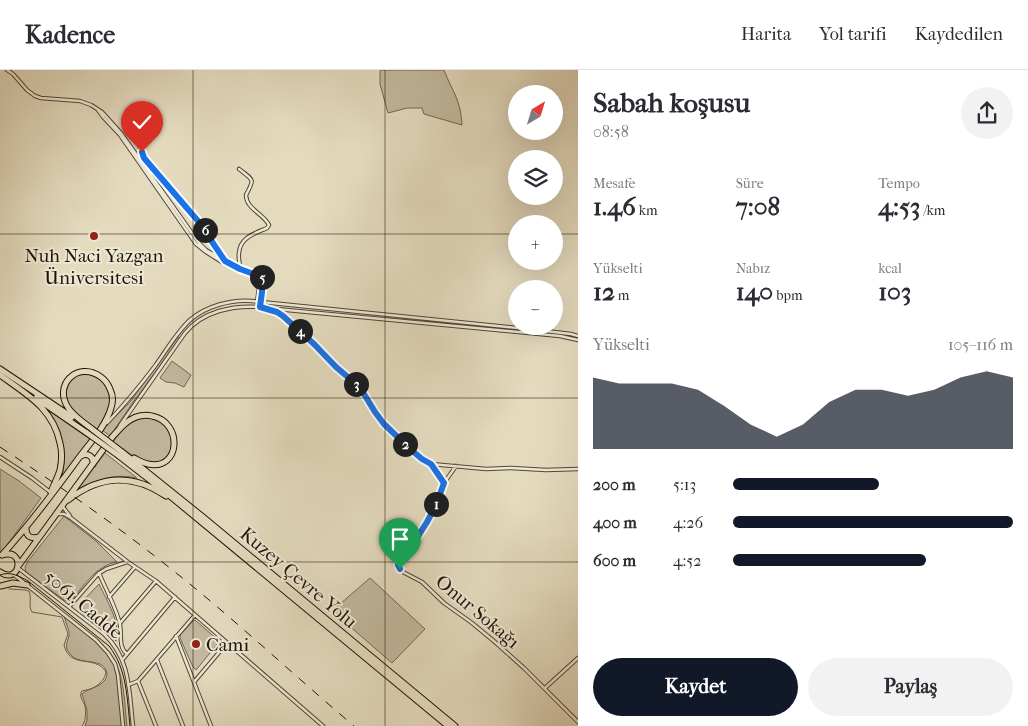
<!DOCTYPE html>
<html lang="tr">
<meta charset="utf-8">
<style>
body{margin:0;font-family:"IM FELL French Canon",serif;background:#f2f2f3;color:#2b2b33;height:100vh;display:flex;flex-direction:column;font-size:19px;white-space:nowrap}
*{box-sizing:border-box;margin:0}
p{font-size:16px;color:#7c7c81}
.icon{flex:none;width:28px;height:28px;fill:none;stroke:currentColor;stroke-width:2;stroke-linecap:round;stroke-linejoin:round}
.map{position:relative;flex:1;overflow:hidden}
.side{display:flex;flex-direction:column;background:#fff;width:450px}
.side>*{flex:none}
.needle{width:32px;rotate:38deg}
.fabs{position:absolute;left:508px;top:15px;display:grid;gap:10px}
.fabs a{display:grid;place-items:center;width:55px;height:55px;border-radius:50%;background:#fff;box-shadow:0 5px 20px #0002;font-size:25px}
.pin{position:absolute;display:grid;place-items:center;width:42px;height:42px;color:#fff;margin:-51px -21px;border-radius:50% 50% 50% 0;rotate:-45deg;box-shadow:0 0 5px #0007}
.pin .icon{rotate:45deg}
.km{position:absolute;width:25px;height:25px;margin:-12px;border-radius:50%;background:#222;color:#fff;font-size:14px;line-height:25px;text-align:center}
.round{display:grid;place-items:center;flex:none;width:52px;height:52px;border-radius:26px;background:#f2f2f3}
.head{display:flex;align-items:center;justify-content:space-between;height:85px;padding:0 15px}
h1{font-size:28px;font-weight:700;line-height:38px}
.metrics{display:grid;grid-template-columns:repeat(3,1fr);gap:8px;height:85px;padding:5px 15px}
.metrics div{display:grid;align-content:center}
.metrics b{font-size:25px;font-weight:700}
.metrics small{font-size:14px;font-weight:400}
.metrics p{font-size:14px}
.chart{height:140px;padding:10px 15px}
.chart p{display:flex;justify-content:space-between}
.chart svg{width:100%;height:90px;margin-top:5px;fill:#111827;opacity:.7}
.cta{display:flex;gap:10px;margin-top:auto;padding:10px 15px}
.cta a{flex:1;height:58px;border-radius:30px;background:#111827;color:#fff;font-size:20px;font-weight:700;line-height:58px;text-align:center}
.cta a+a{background:#f2f2f3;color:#2b2b33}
ul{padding:0 15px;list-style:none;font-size:16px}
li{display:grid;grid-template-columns:80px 60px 1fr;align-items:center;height:38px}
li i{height:12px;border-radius:6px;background:#111827}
header{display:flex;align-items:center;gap:30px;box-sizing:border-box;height:70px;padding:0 25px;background:#fff;border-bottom:1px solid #e1e1e2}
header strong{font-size:24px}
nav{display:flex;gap:28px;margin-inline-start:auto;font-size:18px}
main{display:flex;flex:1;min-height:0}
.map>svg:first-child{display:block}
.green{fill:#c3b9a0;stroke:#726653}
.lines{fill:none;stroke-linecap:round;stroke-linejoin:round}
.stream{stroke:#6d624f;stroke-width:1}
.minor-casing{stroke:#514534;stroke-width:4.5}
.highway-casing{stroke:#201306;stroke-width:7}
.minor{stroke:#ede8d5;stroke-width:2.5}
.highway{stroke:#e4dbbf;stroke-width:5}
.tram{stroke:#201306;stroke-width:1}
.rail{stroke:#201306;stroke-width:1;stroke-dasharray:9 9;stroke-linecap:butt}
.highway-bridge-casing{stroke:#201306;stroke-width:7;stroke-linecap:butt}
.highway-bridge{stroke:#e4dbbf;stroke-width:5}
.route-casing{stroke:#fff;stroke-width:10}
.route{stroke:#1a73e8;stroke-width:6}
.grid{fill:none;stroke:#201306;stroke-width:1;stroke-opacity:0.55}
.poi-dot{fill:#8f2418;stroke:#ede8d5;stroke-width:2}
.labels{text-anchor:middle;stroke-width:4;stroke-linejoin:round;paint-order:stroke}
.poi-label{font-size:19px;fill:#201306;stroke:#ede8d5}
.street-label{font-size:19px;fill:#201306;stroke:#ede8d5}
</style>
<header>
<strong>Kadence</strong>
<nav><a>Harita</a><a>Yol tarifi</a><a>Kaydedilen</a></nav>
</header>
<main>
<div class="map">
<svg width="578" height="656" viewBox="0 0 578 656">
<rect width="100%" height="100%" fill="#e4dbbf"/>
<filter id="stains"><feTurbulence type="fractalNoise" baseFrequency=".004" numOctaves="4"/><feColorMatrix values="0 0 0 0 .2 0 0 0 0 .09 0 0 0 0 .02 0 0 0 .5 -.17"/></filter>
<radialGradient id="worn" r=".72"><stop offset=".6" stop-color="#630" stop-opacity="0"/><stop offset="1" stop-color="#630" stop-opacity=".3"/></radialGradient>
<!-- green -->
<path class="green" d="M381,0h63c8,21 17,30 18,55l-38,-11 -2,-6h-15l-19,5 -8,-29v-13z
M178,267l2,1 -46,63 -24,35 -8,-6 28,-28z
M172,291l19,14 -7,12 -9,-4 -9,-1 -6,-4z
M87,303c5,2 11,4 15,7 17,16 4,35 -5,50l-22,-16 -8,-10 -1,-12 4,-12 7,-5z
M49,340l42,30 -30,40c7,-25 2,-48 -13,-69z
M144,347c20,1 23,9 30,25l-6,16 -14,6 -18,-6 -23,-16c9,-12 17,-21 31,-25z
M105,383l32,25c-26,-5 -40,2 -62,15z
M0,399l19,12 22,17 -41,57z
M64,446l33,26 20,20c-21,4 -32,22 -45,38l-4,1 -4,-1 -38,-28 -1,-5 3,-6z
M370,508l55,51 -33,34 -60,-52z
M99,514c8,17 22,39 17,57l-19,-17 -15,-11 -2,-3v-6z
M64,543c13,11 31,23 42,35 19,20 18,52 21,78h-42l2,-6v-10l-5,-16c6,-6 17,-6 23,-14 4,-6 1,-13 -5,-16 -10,-4 -23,-1 -30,-10 -8,-9 0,-14 -1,-22 -1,-6 -5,-12 -5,-19z
M195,550l23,20 1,2 -23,28 -3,-3 -13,-29v-3l13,-14z"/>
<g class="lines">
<!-- stream -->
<path class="stream" d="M9,519l16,1 4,1c3,7 -1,15 3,21l30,5 6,17 -4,11c6,25 31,9 42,27 -1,8 -9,15 -16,17 -2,1 -6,1 -8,2 -4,5 2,11 3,15 1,7 1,15 -3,20"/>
<defs>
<path id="minor" d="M7,0l6,4 14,16 8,6 6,2 39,3 11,4 11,7 19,21 78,110 7,7 24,14 32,13 1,3 -3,23
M98,40l5,7 17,18 76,109 10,8 19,12 34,15 1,2 -3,21 3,5 17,5 6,4 31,27 22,24 20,17 8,10 13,21 13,16 29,25 12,8 55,5 25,-1 35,2 32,-1
M129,64l10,11 5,13 54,63 26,39
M239,99c15,12 16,9 7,26 0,14 18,19 23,30l-2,3c-11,5 -27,9 -28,25 -1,5 1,10 1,16
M266,238l294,28 18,4
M107,353c17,-18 33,-37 48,-57 11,-15 21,-33 35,-46 16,-14 42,-21 62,-19l285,29 34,4 7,2
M119,357l66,-94c18,-22 48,-28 75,-26
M0,387l32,21 18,14
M431,394l13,19
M456,396l-12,17 -8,22 -9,17 -12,19 -16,19v8l4,4 19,10 22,21 28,20 23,19 29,26 54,54
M63,437l7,9
M58,444h6l7,4 57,44 28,19 167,145
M18,498l86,66c27,25 25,58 29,92
M99,503c6,15 18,36 21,52 2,10 -2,22 7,29
M13,504l83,66 12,13 7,11 3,11 5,51
M109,527l26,-30
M69,537l29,-33 8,-5 21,-7
M120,553l36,-42
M176,566l35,90
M123,589l52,-62
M157,590l26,66
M138,611l18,45
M194,612l33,-39
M128,615l10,-4 57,-66
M545,618l33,-30"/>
<path id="highway" d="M0,299l72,48
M0,305c26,19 53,33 60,68 2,8 2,18 0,27 -2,7 -6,14 -9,22
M36,328l51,35
M122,382l81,65 252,209
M81,386c7,-4 13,1 12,8
M119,386l45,35 284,235
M68,430c32,-25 64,-27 98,-4
M26,458c0,9 5,11 13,9
M2,485c28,-31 52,-63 76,-96 11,-15 28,-33 33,-51 2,-6 2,-13 -1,-19 -2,-5 -5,-9 -9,-12 -24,-17 -49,9 -32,32 6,8 15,14 23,20
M19,495l94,-129c5,-5 10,-12 17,-16 6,-4 15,-6 22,-4 31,6 29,55 -4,48 -5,-1 -10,-4 -14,-6
M0,502c21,14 26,-25 2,-17
M1,516l12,-3 14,2"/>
</defs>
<!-- minor casing -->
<use href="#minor" class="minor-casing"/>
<!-- highway casing -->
<use href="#highway" class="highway-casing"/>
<!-- minor -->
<use href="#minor" class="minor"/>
<!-- highway -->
<use href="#highway" class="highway"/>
<!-- tram -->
<path class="tram" d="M0,505c10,-4 19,1 28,6l81,65c18,23 18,52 21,80"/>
<!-- rail -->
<path class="rail" d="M0,377c55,36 109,73 161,114 67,52 128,110 193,165"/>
<defs>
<path id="highway-bridge" d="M92,359l30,23
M87,363l32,23"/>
</defs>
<!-- highway-bridge casing -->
<use href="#highway-bridge" class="highway-bridge-casing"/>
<!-- highway-bridge -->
<use href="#highway-bridge" class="highway-bridge"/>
</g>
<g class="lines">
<defs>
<path id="route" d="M142,82l2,6 54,63 27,40 15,8 22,8c2,7 -1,21 -2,30l17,5 6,4 31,28 22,23 20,17 8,10 11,18 9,12 25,24 13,11 9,5 13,19 -8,22 -9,17 -12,19 -16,19 -1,5 2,4"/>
</defs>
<!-- route casing -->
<use href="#route" class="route-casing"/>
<!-- route -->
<use href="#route" class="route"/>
</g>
<!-- grid -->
<path class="grid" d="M193,0v656M385,0v656M0,164h516M554,164h24M0,328h578M0,492h578"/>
<!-- markers -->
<g class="poi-dot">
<circle cx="94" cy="166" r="5"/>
<circle cx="196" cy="574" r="5"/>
</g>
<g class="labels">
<!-- poi labels -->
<g class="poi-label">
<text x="94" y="192">Nuh Naci Yazgan<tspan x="94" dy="22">Üniversitesi</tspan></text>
<text x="206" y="581" text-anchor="start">Cami</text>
</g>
<!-- street labels -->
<g class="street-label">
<text transform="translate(299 507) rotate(40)" y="7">Kuzey Çevre Yolu</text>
<text transform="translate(84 534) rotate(40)" y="7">5061. Cadde</text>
<text transform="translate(478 541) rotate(40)" y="7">Onur Sokağı</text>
</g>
</g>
<rect width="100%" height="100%" filter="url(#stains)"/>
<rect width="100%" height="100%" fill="url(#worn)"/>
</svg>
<div class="fabs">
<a><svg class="needle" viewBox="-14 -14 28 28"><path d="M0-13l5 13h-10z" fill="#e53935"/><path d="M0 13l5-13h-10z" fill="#7c7c81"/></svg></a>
<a><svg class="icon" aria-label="layers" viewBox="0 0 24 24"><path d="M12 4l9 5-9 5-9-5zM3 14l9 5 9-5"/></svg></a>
<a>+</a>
<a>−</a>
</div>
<div class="pin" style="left:400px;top:499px;background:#1e9e55"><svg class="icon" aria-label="arrive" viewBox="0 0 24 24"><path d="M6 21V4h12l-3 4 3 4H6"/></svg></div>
<div class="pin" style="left:142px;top:82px;background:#d93025"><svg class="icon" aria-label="check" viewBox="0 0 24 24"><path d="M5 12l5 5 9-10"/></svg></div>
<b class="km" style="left:436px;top:434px">1</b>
<b class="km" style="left:405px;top:374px">2</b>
<b class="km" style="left:356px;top:314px">3</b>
<b class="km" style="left:300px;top:261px">4</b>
<b class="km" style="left:262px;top:207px">5</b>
<b class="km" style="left:205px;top:160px">6</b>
</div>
<section class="side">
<div class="head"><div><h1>Sabah koşusu</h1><p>08:58</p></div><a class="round"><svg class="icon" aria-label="share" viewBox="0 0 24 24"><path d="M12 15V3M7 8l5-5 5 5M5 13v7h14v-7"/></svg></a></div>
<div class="metrics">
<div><p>Mesafe</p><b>1.46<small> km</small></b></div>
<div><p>Süre</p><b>7:08</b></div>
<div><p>Tempo</p><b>4:53<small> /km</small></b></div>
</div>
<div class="metrics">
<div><p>Yükselti</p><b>12<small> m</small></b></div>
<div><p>Nabız</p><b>140<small> bpm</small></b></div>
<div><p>kcal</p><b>103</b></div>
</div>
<div class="chart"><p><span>Yükselti</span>105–116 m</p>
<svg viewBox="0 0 160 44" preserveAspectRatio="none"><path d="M0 44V9L10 12L20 12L30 12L40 15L50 23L60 32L70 38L80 32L90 21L100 15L110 15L120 18L130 15L140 9L150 6L160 9V44z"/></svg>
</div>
<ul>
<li><b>200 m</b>5:13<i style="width:52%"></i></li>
<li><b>400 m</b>4:26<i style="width:100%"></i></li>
<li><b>600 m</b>4:52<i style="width:69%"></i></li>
</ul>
<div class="cta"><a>Kaydet</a><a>Paylaş</a></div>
</section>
</main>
